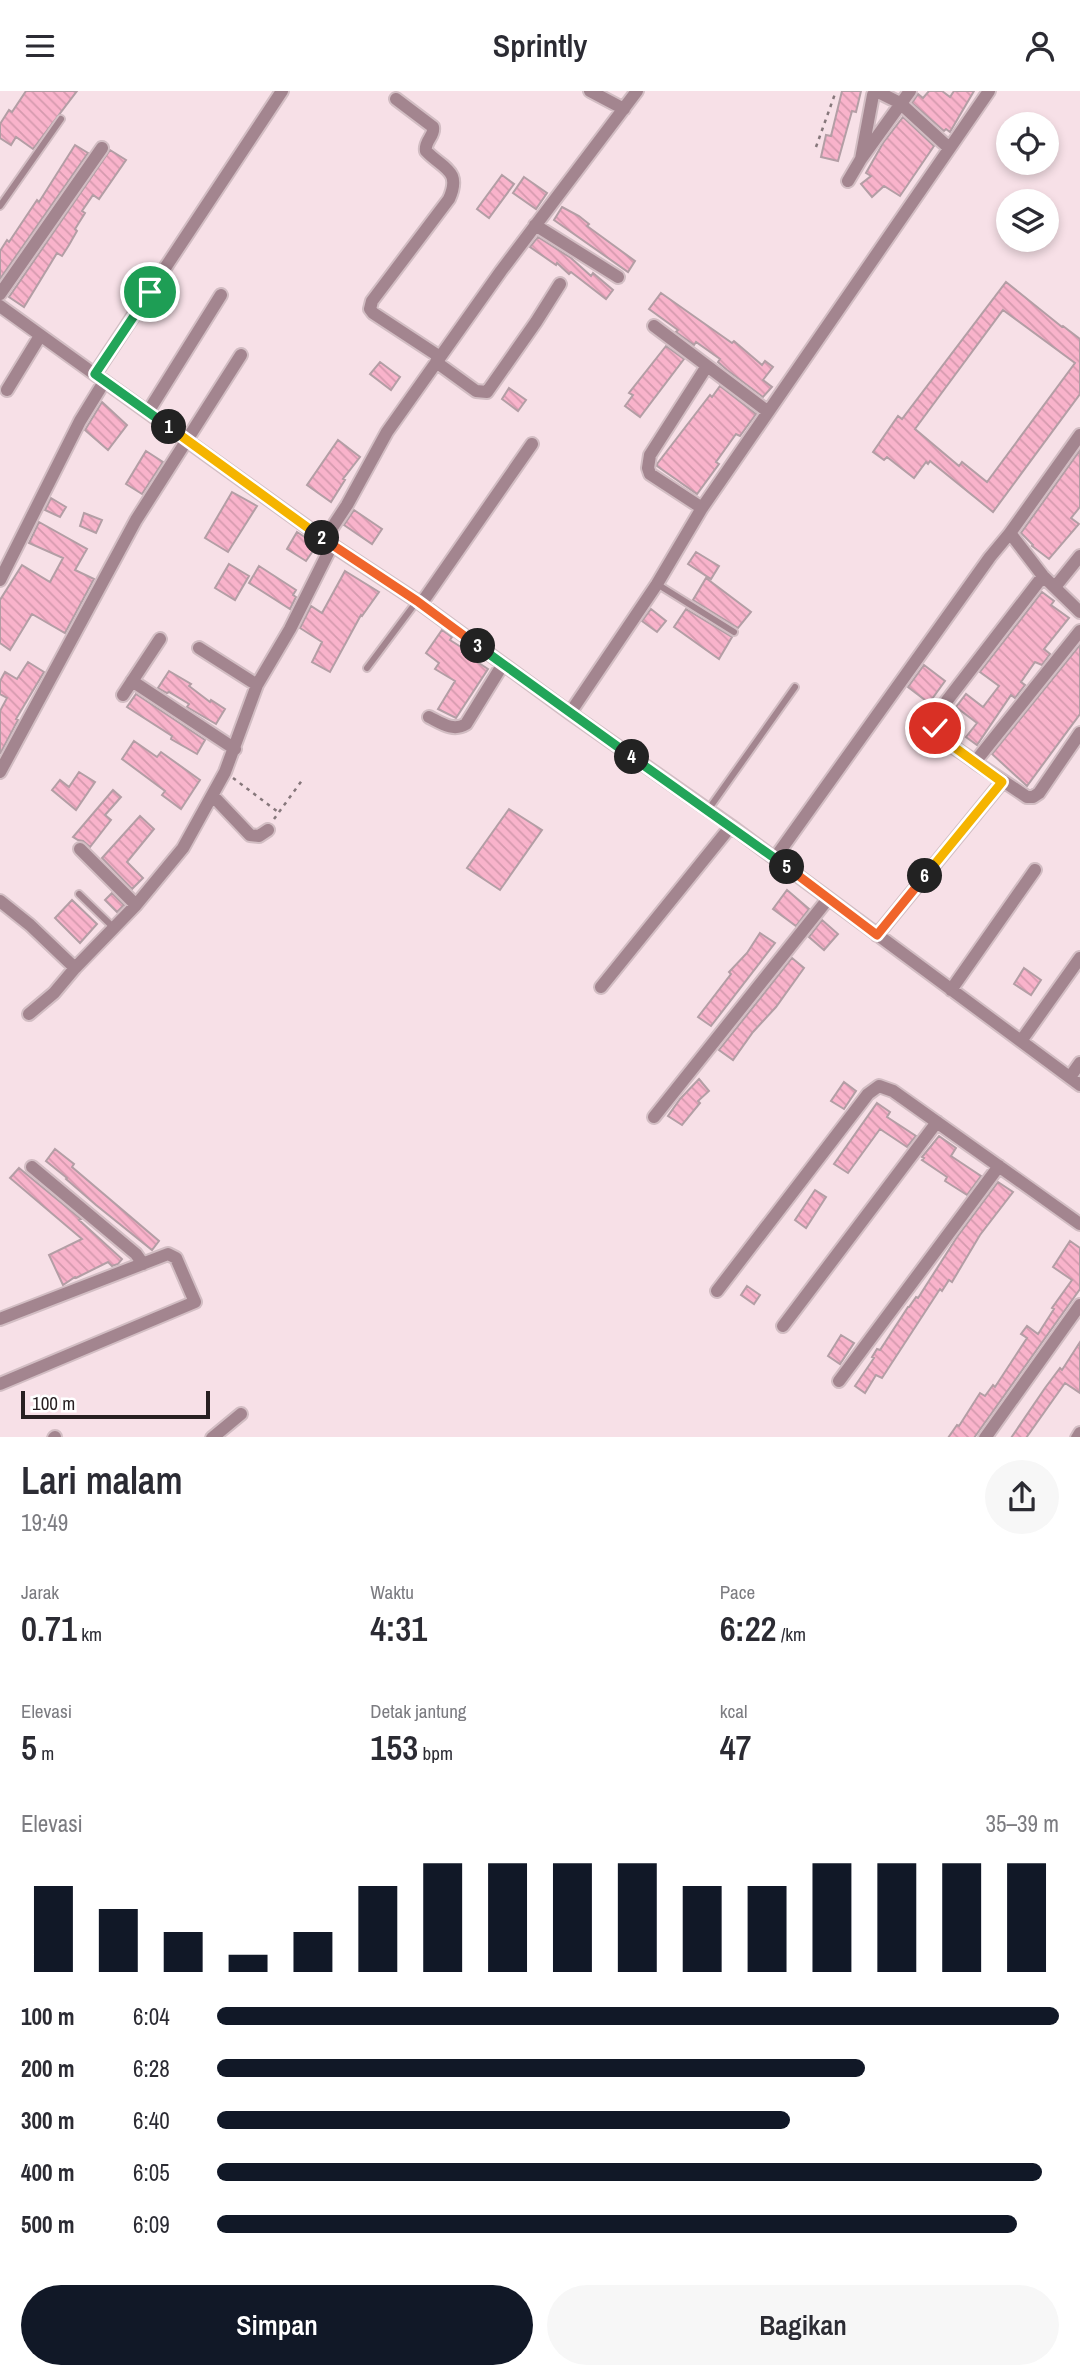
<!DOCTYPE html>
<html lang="id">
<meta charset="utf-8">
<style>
body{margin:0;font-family:"Archivo Narrow",sans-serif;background:#f7f7f7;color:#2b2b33;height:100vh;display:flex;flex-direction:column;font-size:26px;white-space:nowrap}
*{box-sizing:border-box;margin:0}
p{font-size:23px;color:#7c7c81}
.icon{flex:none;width:38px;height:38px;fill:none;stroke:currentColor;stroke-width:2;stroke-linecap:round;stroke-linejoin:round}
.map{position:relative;height:1346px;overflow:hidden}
.side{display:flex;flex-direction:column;background:#fff;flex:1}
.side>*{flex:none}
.controls{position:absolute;left:996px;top:21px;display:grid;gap:14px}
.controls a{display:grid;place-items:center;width:63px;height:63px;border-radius:50%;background:#fff;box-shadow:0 4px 10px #0003;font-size:35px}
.scale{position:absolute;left:21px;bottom:18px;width:189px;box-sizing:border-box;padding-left:7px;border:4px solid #271f21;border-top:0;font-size:19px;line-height:24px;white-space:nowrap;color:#271f21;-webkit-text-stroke:5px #fff;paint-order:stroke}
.pin{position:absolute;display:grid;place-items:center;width:60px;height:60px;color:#fff;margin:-30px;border:4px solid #fff;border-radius:50%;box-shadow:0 2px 7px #0007}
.km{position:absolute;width:35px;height:35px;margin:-18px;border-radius:50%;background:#222;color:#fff;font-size:19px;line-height:35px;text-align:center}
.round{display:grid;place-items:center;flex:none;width:74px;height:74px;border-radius:37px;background:#f7f7f7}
.summary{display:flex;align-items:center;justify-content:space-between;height:119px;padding:0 21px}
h1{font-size:38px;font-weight:600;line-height:52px}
.figures{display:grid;grid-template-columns:repeat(3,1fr);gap:10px;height:119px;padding:7px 21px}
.figures div{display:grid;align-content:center}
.figures b{font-size:35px;font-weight:600}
.figures small{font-size:19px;font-weight:400}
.figures p{font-size:19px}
.chart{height:196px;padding:14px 21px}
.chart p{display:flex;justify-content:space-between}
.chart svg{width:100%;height:126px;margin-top:7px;stroke:#111827;stroke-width:6}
.action{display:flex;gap:14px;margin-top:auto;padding:14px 21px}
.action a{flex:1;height:80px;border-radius:42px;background:#111827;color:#fff;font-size:28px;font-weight:600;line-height:80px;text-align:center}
.action a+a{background:#f7f7f7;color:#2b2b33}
ul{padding:0 21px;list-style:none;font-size:23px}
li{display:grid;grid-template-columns:112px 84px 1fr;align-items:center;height:52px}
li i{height:18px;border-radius:9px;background:#111827}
header{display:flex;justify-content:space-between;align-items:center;height:91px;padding:0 21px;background:#fff;font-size:32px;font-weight:600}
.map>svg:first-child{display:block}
.building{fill:url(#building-back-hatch);stroke:#b39ea5;stroke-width:2;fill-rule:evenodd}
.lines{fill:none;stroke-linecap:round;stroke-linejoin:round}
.service-casing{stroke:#d2bdc3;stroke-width:10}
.minor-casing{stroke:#d2bdc3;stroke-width:16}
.path{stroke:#86777b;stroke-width:2.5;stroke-dasharray:3.5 5;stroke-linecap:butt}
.service{stroke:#a3858f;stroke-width:6}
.minor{stroke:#a3858f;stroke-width:12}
.split-1-casing{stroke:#fff;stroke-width:14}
.split-2-casing{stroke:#fff;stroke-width:14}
.split-3-casing{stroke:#fff;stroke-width:14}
.split-4-casing{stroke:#fff;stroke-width:14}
.split-5-casing{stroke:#fff;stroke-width:14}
.split-6-casing{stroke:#fff;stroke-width:14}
.split-7-casing{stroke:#fff;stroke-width:14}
.split-1{stroke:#22a559;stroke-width:9}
.split-2{stroke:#f5b400;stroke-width:9}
.split-3{stroke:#f0652b;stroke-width:9}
.split-4{stroke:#22a559;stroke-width:9}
.split-5{stroke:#22a559;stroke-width:9}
.split-6{stroke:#f0652b;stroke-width:9}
.split-7{stroke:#f5b400;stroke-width:9}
</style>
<header><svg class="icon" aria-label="menu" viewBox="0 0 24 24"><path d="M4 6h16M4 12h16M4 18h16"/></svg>Sprintly<svg class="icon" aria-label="person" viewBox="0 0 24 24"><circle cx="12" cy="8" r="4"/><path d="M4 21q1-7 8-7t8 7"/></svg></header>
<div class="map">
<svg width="1080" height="1347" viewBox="0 0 1080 1347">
<defs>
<pattern id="building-back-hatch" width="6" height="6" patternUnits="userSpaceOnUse" patternTransform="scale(1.75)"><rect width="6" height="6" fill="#f9b3cb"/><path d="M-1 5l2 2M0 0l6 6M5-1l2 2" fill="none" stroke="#d59aae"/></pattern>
</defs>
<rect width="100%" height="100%" fill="#f7e0e7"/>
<!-- building -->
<path class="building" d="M26,0h51l-44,58 -17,-12 -5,8 -11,-7v-14l9,-14 3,2z
M842,0h19l-5,21 -4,-1 -14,50 -17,-4 5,-22 5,1z
M929,0h13l8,6 4,-6h20l-24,41 -4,-3 -2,2 -32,-28 6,-9 5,4z
M903,26l31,29 -34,50 -16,-10 -12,11 -11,-13 10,-8 -5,-3 17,-30z
M75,54l13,8 -88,126v-28l7,-11 2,2 28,-42 2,2z
M110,59l16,10 -27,39 -6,-4 -11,16 3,2 -10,16 2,2 -8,14 -7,11 -5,-3 -33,54 -15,-10z
M502,84l12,9 -25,34 -12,-9z
M524,86l23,16 -11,16 -23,-16z
M562,116l17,9 10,8 -2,2 48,35 -7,11 -74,-52z
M538,146l33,21 20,18 2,-3 20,17 -7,9 -35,-27 -2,2 -12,-11 -1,2 -26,-18z
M1006,191l56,45 1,-1 17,13v55l-87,118 -63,-51 -2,3 -2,-2 -12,16 -27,-21 -3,3 -11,-8 25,-36 4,3zM1003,219l72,53 -88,119 -25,-20 -3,4 -44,-37z
M661,202l71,50 2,-2 28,24 3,-4 8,6 -10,13 9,7 -9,10 -36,-27 -9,-8 2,-3 -24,-17 -2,3 -18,-13 2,-2 -29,-21z
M666,255l18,13 -44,58 -15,-11 8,-11 -4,-2z
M380,271l20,15 -9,13 -21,-16z
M720,295l36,28 -16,22 -4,-2 -20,28 3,2 -22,30 -40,-28v-2l53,-69 2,2z
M509,297l17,12 -8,11 -16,-12z
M102,311l25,23 -19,25 -23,-20z
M338,349l22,17 -17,22 2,1 -14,22 -24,-17z
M1080,359v57l-9,11 8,6 -30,35 -17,-13 1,-1 -12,-12z
M146,360l17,11 -21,32 -16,-10z
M232,401l25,14 -29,46 -23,-14z
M51,407l15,9 -6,10 -15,-7z
M354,419l28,19 -10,15 -28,-19z
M84,422l18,7 -6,13 -16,-7z
M39,431l48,27 -12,21 19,9 -29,54 -33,-19 -22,36 -10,-7v-43l22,-35 28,17 13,-24 -34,-15z
M297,441l20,13 -11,16 -19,-12z
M696,461l23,14 -8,13 -23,-15z
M229,473l20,12 -14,24 -20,-12z
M259,475l37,24 -3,5 3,2 -6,12 -41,-26z
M345,480l34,21 -17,24 -1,-1 -31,57 -18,-10 10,-20 -22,-14 11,-22 11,7z
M706,487l45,34 -13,16 -45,-28z
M1042,501l12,9 -3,4 18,13 -25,31 6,5 -8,11 -7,-3 -14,20 4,3 -10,13 -4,-3 -34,50 -11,-8 11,-14 -21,-16 10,-13 17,13 16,-21 -19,-14z
M651,518l15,12 -9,11 -15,-11z
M686,518l46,28 -13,22 -45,-32z
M442,539l10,7 -2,3 14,9 -2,3 26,17 -32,49 -18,-9 17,-28 -20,-12 4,-6 -13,-10z
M1080,554v69l-53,72 -35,-32z
M28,571l16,10 -28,47 2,1 -18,34v-43l7,-13 -7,-4v-13l5,-9 12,7z
M924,574l21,16 -16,22 -21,-16z
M169,580l22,13 -2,2 21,16 1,-2 14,9 -9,15 -29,-17 2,-3 -20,-12 -2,1 -9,-5z
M136,603l69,46 -8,14 -26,-15 1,-3 -45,-29z
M134,650l23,16 4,-5 39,28 -19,29 -19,-14 3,-4 -43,-32z
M79,681l16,10 -19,28 -24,-20 8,-10 9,7z
M113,699l8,7 -16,18 6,5 -21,27 -7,-6 -5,-1 -5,-3z
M509,718l33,21 -42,60 -33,-22z
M140,725l14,13 -27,33 16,16 -11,11 -30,-31z
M787,799l22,19 -13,17 -23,-17z
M112,802l12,12 -7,7 -12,-12z
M72,809l25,24 -17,19 -25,-25z
M822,829l16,14 -14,16 -15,-13z
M760,842l15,10 -64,83 -13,-9 33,-43 -2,-2 18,-19z
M792,867l12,10 -28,39 -23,25 -20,28 -14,-10z
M1024,877l17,12 -10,15 -17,-11z
M699,988l10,12 -11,10 2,2 -18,22 -14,-9 12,-17z
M844,991l12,9 -12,18 -13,-8z
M877,1012l13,9 -3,5 29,19 -9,11 -27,-18 -32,44 -14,-9z
M939,1045l17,12 -5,8 30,20 -14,19 -22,-14 2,-4 -25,-17 2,-2 -2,-1z
M55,1058l19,15 -2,3 87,74 -7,9 -56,-45 -30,-26 1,-1 -21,-17z
M19,1077l62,51 -2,1 43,39 -4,5 -6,2 -4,-4 -32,16 -1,-1 -12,8 -14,-30 33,-16 -72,-61z
M998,1091l15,10 -33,43 -28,47 -3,-2 -7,11 -2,-2 -58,89 -6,-3 -11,18 -10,-7 19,-28 -2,-1 5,-8 3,1 28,-43h1l7,-10 2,1 39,-61z
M815,1099l11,7 -20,31 -11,-8z
M1070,1150l10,7v41l-106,149h-26l9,-13 2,1 21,-33 5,3 8,-11 2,2 32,-49 -6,-4 6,-8 11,8 16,-25 -2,-1 20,-28 -19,-13z
M747,1195l13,9 -6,9 -13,-9z
M841,1244l13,8 -14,21 -12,-8z
M1080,1251v51l-15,-10 -39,55h-15l34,-50 15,-20 2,2z"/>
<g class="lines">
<defs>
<path id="service" d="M0,115l61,-87
M657,493l77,48
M367,577l50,-67
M708,719l87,-123
M79,803l34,33"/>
<path id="minor" d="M590,0l34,18
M396,8l37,28c2,9 -9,14 -7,24 17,18 36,19 23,48l-77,102 -2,8 3,4 67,44
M861,68l12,-64 5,-3 22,11 49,45
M848,90l13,-22 49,-68
M535,134l83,52
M0,203l102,-146
M0,215l332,239 85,56 153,112 161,113 349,259
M654,235l113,85
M436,271l40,29 11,1 49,-70 24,-38
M95,283l187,-283
M7,299l33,-54
M148,321l73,-117
M702,417l-52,-34 -2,-6 2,-13 57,-89
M1010,442l70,-98
M324,449l23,-35 40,-73 114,-161 136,-180
M0,489l80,-159 24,-39
M1055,496l25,-31
M421,513l111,-160
M1080,540l-105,131 52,35h6l6,-4 41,-60
M199,557l58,37
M132,590l103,68
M123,604l37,-56
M570,622l87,-129 45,-76 287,-417
M429,626c12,6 24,15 37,7l37,-60
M975,671c-8,-7 -39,-24 -40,-34 -1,-6 2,-12 4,-17l104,-135
M0,681l136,-252 105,-165
M213,705l37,39 9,1 9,-6
M80,758l56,56
M775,767l215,-301 20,-24 33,43 37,36
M0,810l30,24 45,43
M877,844l125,-153
M601,896l130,-161
M951,899l84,-120
M29,923l25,-21 21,-25 61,-63 47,-57 42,-76 32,-87 33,-56 42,-84
M1021,950l59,-83
M1070,986l10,-14
M654,1026l174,-218
M32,1076l104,87 7,10
M717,1200l151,-197 11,-8 14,5 187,133
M0,1228l168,-65 8,4 19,44 -195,82
M783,1235l154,-204
M839,1290l160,-215
M54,1347l1,-1
M212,1347l29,-24
M985,1347l95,-133
M1077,1347l3,-5"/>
</defs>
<!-- service casing -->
<use href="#service" class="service-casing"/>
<!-- minor casing -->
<use href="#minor" class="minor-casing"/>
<!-- path -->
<path class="path" d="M816,56l20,-56
M233,687l45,34
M274,728l29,-40"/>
<!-- service -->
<use href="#service" class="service"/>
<!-- minor -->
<use href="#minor" class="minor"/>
</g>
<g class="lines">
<defs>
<path id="split-1" d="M150,201l-55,82 74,53"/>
<path id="split-2" d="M169,336l153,111"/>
<path id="split-3" d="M322,447l95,63 61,45"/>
<path id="split-4" d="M478,555l154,111"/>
<path id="split-5" d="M632,666l155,110"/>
<path id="split-6" d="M787,776l90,68 48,-59"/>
<path id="split-7" d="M925,785l77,-94 -63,-46 -4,-8"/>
</defs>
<!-- split-1 casing -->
<use href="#split-1" class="split-1-casing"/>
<!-- split-2 casing -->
<use href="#split-2" class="split-2-casing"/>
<!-- split-3 casing -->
<use href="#split-3" class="split-3-casing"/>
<!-- split-4 casing -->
<use href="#split-4" class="split-4-casing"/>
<!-- split-5 casing -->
<use href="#split-5" class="split-5-casing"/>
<!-- split-6 casing -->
<use href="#split-6" class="split-6-casing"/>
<!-- split-7 casing -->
<use href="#split-7" class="split-7-casing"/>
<!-- split-1 -->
<use href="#split-1" class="split-1"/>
<!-- split-2 -->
<use href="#split-2" class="split-2"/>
<!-- split-3 -->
<use href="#split-3" class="split-3"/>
<!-- split-4 -->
<use href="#split-4" class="split-4"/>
<!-- split-5 -->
<use href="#split-5" class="split-5"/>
<!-- split-6 -->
<use href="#split-6" class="split-6"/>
<!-- split-7 -->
<use href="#split-7" class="split-7"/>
</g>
</svg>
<div class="controls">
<a><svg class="icon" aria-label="locate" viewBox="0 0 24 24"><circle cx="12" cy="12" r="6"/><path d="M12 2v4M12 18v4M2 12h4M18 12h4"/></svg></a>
<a><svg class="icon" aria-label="layers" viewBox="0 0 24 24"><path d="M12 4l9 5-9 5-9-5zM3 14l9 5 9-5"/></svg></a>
</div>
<div class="scale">100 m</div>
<div class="pin" style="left:150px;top:201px;background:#1e9e55"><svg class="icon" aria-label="arrive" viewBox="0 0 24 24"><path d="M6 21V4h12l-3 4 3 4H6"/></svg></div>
<div class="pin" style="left:935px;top:637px;background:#d93025"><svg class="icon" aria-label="check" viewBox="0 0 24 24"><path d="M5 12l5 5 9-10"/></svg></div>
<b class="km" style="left:169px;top:336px">1</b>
<b class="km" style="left:322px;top:447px">2</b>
<b class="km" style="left:478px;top:555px">3</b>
<b class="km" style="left:632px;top:666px">4</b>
<b class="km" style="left:787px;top:776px">5</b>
<b class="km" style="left:925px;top:785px">6</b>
</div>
<section class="side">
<div class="summary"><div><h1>Lari malam</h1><p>19:49</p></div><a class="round"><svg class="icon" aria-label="share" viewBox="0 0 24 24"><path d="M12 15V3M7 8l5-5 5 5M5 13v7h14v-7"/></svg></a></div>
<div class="figures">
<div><p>Jarak</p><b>0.71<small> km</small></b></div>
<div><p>Waktu</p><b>4:31</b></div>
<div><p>Pace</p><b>6:22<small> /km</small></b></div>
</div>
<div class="figures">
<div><p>Elevasi</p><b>5<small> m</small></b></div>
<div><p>Detak jantung</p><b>153<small> bpm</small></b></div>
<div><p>kcal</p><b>47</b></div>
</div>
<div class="chart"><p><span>Elevasi</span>35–39 m</p>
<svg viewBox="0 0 160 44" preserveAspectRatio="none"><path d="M5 44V14M15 44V22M25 44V30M35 44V38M45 44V30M55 44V14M65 44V6M75 44V6M85 44V6M95 44V6M105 44V14M115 44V14M125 44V6M135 44V6M145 44V6M155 44V6"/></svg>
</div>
<ul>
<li><b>100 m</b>6:04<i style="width:100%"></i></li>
<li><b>200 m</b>6:28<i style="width:77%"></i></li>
<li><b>300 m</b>6:40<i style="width:68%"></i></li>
<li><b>400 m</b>6:05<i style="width:98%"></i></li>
<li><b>500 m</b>6:09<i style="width:95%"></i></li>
</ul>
<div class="action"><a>Simpan</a><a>Bagikan</a></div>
</section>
